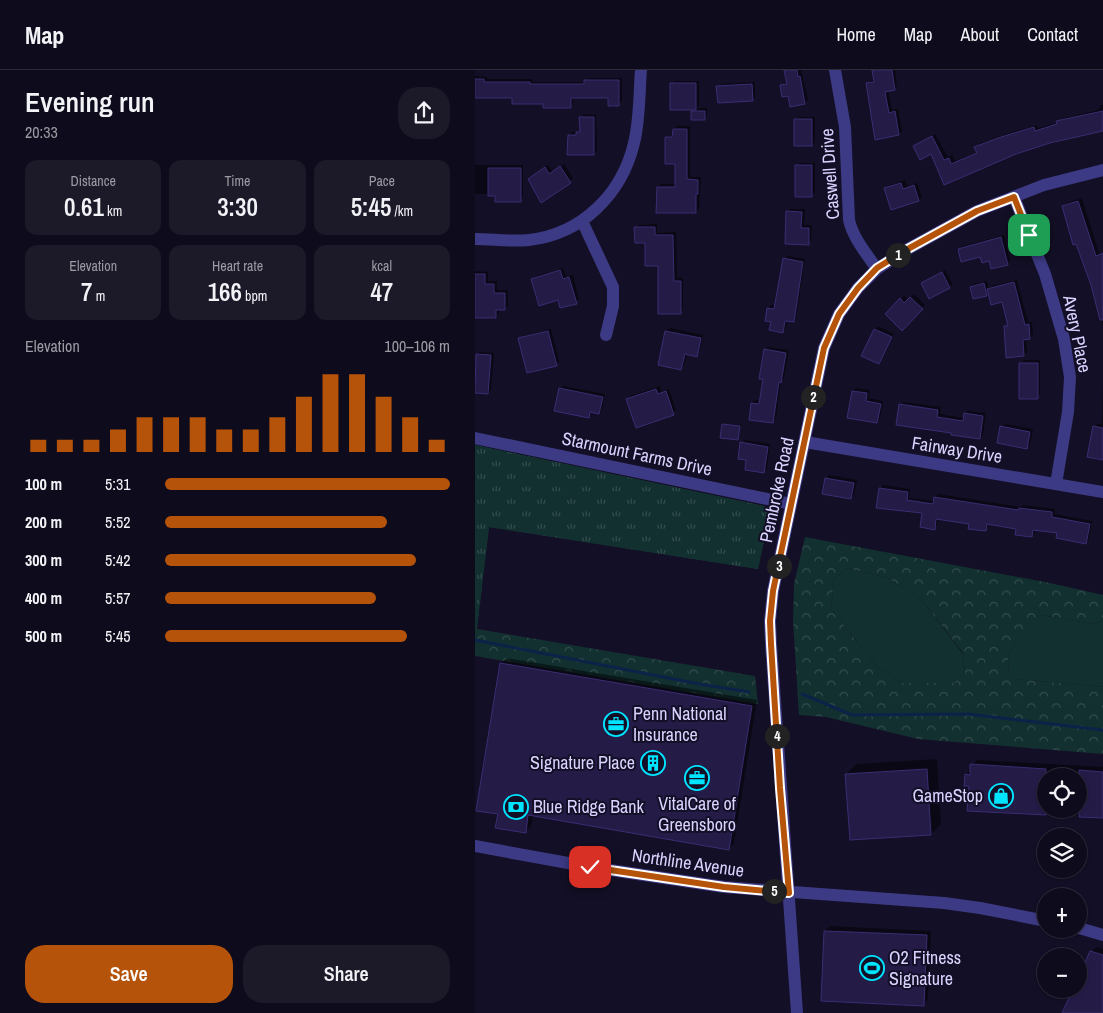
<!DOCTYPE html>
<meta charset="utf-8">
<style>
body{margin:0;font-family:"Archivo Narrow",sans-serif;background:#1c1929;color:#f1f3f6;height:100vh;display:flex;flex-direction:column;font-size:19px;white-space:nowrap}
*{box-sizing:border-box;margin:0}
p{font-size:16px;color:#9b9ba3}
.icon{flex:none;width:28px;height:28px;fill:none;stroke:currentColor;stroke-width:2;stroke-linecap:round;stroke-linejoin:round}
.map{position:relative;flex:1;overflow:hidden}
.sheet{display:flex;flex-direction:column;background:#0e0b1c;width:475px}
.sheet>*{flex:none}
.buttons{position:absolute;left:562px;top:698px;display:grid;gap:10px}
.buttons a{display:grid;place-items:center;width:50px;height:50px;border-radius:50%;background:#0e0b1c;box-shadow:0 1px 4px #0004,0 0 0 1px #2e2b3b;font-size:25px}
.pin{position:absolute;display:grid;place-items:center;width:42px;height:42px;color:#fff;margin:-21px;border-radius:10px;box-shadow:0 2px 8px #0006}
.km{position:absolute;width:25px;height:25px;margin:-12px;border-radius:50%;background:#222;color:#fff;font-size:14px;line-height:25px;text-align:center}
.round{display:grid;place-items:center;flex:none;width:52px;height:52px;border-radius:20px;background:#1c1929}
.overview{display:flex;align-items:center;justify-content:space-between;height:85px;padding:0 25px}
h1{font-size:28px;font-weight:600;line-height:38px}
.metrics{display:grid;grid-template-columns:repeat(3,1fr);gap:8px;height:85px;padding:5px 25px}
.metrics div{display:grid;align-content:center;border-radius:12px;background:#1c1929;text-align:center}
.metrics b{font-size:25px;font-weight:600}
.metrics small{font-size:14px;font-weight:400}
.metrics p{font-size:14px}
.chart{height:140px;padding:10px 25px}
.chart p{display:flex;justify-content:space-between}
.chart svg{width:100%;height:90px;margin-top:5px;stroke:#b45309;stroke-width:6}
.button{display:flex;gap:10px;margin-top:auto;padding:10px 25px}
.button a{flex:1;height:58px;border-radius:20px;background:#b45309;color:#fff;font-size:20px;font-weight:600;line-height:58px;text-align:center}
.button a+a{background:#1c1929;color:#f1f3f6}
ul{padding:0 25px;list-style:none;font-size:16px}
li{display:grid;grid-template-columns:80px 60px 1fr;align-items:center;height:38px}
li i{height:12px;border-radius:6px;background:#b45309}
header{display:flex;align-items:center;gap:30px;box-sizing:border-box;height:70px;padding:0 25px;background:#0e0b1c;border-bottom:1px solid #2e2b3b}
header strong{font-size:24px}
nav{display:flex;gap:28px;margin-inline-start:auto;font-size:18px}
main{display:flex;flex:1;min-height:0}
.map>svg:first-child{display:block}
.grass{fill:#12302f}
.forest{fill:url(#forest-crowns);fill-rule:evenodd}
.park{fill:url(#park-tufts)}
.shadow{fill:#0007;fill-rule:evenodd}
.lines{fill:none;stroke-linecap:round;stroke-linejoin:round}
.stream{stroke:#0c2248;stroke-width:3}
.building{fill:#241b47;stroke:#3b2d73}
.minor{stroke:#3d3a85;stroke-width:12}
.route-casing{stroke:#fff;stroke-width:10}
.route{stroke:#b45309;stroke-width:6}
.labels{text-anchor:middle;stroke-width:4;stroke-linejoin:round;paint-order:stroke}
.street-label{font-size:18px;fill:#d9d4ff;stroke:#130f26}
.poi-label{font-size:18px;fill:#d9d4ff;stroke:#130f26;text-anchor:start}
</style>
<header>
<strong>Map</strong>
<nav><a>Home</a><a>Map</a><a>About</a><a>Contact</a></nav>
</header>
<main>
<section class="sheet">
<div class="overview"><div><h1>Evening run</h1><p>20:33</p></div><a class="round"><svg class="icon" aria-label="share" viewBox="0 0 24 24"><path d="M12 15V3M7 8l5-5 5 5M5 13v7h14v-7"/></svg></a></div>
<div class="metrics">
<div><p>Distance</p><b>0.61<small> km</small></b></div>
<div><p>Time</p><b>3:30</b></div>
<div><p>Pace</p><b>5:45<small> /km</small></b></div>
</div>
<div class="metrics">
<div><p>Elevation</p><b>7<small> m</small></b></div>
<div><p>Heart rate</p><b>166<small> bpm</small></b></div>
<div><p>kcal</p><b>47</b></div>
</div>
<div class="chart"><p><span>Elevation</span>100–106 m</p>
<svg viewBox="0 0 160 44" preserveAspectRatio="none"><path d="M5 44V38M15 44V38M25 44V38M35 44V33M45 44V27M55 44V27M65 44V27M75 44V33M85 44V33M95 44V27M105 44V17M115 44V6M125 44V6M135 44V17M145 44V27M155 44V38"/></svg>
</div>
<ul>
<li><b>100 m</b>5:31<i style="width:100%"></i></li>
<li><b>200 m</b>5:52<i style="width:78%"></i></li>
<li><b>300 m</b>5:42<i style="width:88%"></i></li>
<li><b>400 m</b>5:57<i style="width:74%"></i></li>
<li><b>500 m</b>5:45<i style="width:85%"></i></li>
</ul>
<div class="button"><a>Save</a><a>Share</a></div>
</section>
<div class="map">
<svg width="628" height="943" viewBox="0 0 628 943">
<defs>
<pattern id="forest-crowns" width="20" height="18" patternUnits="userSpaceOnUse" patternTransform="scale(1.25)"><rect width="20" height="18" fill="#12302f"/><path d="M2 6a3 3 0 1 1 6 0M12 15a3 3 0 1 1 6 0" fill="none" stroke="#344d4e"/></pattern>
<pattern id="park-tufts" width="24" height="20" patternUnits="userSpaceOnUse" patternTransform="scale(1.25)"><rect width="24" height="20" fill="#12302f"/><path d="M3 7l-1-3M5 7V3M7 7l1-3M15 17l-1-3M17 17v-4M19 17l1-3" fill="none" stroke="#344d4e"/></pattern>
</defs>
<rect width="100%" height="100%" fill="#130f26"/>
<!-- grass -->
<path class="grass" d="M372,498l41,10 33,21 42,55 2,20 -12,9h-51l-25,-16 -46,-58 3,-30z
M566,545l52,9 10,-3v66l-86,-8 -8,-6 -1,-17 20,-36z"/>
<!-- forest -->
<path class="forest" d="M0,375l289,61 6,7 -12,56 -269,-42 -12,102 278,47 3,28 -283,-48z
M330,467l245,46 53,12v26l-10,3 -52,-9 -12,5 -21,36 1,17 8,6 86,8v67l-185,-15 -92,-22 -27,-2 -6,-94 1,-37zM372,498l41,10 33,21 42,54 2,21 -12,9h-51l-25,-16 -46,-58 3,-30z"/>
<!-- park -->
<path class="park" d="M0,375l289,61 6,7 -12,56 -269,-42 -14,115z"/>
<!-- shadow -->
<path class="shadow" d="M311,0h15l7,30 -4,3 -15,-8 -7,-10 6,-3z
M398,0h22l2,16 -3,3 -6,1 4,20 6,-1 4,22 -3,3 -32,-50 3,-3 5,-1z
M0,6l12,1v2h45v3h53l3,-4h34v23l-4,3 -9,-8h-36v7l-3,4 -57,-10h-38z
M200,11h24v24l-3,3h11v8l-3,3 -12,-8 3,-3 -23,-24z
M280,12v15l-3,3 -34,-13 3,-3z
M626,35h2v25l-88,23 -70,30 -13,-31 -17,-6 20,-12 13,23 4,-2 3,6 23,-9 -2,-4 3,-4 27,-10 31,-9 1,3 20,-5 3,-4 37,-9z
M109,44l12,1 1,35 -3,4 -25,-19 3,-3h6l3,-3v-11z
M324,47h16v25l-3,3 -16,-25z
M202,56h13v51h11l-2,32 -4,3 -37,-25 3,-3h15v-21l-10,-25 4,-3h4v-6z
M325,93h15v29l-3,3 -16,-29z
M0,94l1,1h47v32l-3,3 -24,-6h-21z
M89,94l9,14 -31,23 -9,-25 15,-11 5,7z
M430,110l2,6 10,-3 5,14 -3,3 -34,-11 3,-3z
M607,128l17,55 4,-1v74l-11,-41 -29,-78 4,-4z
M315,139h15l-1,16h8l-1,15 -3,3 -21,-31z
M182,154v9l19,-1 1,46h6v31l-3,4 -20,-48 -24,-37 3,-3z
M529,165l6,26 -3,3 -48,-15 4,-3z
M312,186l18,3 -9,59 -3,3 -6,-1 -1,8 -3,3 -11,-10 -4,-13 4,-3 4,1 8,-47z
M88,198l3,9 7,-2 6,24 -3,3 -17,-4 -26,-19 3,-3z
M470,200l8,14 -4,3 -27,-3z
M0,201l13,1v9h9v9h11v16l-4,3h-5v4l-3,4 -21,-1z
M542,210l11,42h4l1,13 -3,3h-4l1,14 -3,3 -19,-28 4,-4 -6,-23 -14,-8 -3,3 -15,-8 3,-3 13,-3 2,8 3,-3z
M439,224l11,11 -23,24 -15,-15 17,-18 4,4z
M403,256l16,8 -12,25 -3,4 -16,-8 12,-26z
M195,258l33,7 -4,17 -3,3 -9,-2 -3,12 -3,4 -15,-38z
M76,259l8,32 -3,3 -36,-25 3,-3z
M293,277l21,3 -5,28 -3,3 -5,37 -3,3 -21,-18 3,-3 6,1 4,-51z
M5,282l14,1 -3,37 -3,3 -13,-1v-25l2,-12z
M549,290h16v34l-3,3 -16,-33z
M628,314v74l-9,-31 3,-3h5z
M88,316l42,8 -3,16 -3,3 -7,-1 -3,5 -29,-28z
M185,316l1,6 8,-3 7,21 -3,3 -46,-14 3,-3z
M381,318l14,2 -2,8 15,3 -3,17 -3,4 -24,-31z
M428,332l38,5 -1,7 24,4 1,-4 3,-3 18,2 -3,22 -4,3 -79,-33z
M249,354l17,1 -3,14 -15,-14z
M530,354l28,5 -3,15 -3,3 -26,-20z
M270,370l25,4 -3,24 -4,3 -15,-12 -7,-16z
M354,405l28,5 -3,15 -3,3 -25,-19z
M408,415l27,4 -1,9 25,3 1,-4 3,-3 83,13 2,-2 32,4 -1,5 38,7 -3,18 -3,3 -27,-10 -24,-3v4l-3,3 -15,-8 -28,-5 -1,4 -3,3 -15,-7 -31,-5 -2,7 -3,3 -11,-16 -43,-23z
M32,588l250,42 -23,143 -5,6 -196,-34 -2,11 -6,6 -26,-19 2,-150z
M462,689l4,65 -10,10 -85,-60 11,-10z
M502,690l126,7v50l-134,-8 2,-24 -5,-10zM571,706h33v33h-33z
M355,856l101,5 -3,68 -5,6 -98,-74z
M622,877l6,2v64h-40l11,-24h5v-10l12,-27z"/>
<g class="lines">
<!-- stream -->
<path class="stream" d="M0,570l224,44 50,8
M327,624l50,21 116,-1 135,16"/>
</g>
<!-- building -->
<path class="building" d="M309,0h13l1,7 2,-1 5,28 -15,3 -2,-11 -6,1 -2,-12 7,-1z
M397,0h20l3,20 -10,2 4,21 6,-2 4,24 -24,5 -9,-57 8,-1z
M0,9h9v3h46v2h54v-4h35v26h-11v-8h-37v10h-28v-4h-31v-6h-37z
M195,13h26v27h-26z
M277,14l1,17 -35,2 -2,-17z
M216,41h14v9h-14z
M628,41v20l-53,12 -34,11 -72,31 -13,-31 -11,6 -7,-14 19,-10 12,24 5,-2 2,6 26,-11 -3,-6 27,-10 33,-10 1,4 22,-7 -1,-3z
M104,47h15v38h-27l1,-20h8v-3h4z
M319,49h18v27h-18z
M198,59h14v50l11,1v14h-2v19h-40l1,-26h18v-23h-10v-27h7z
M320,95h17v32h-17z
M85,96l11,17 -30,20 -13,-24 17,-12 4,7z
M13,98h33v34h-26v-6h-7z
M426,113l2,6 11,-4 5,16 -28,9 -7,-22z
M603,131l18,55 7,-3v67h-3l-9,-35 -15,-41 -3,1 -11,-39z
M311,141l16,1 -1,16h8v17l-24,-1z
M159,157h21v8h18l1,46h7v33h-23v-48h-13v-23h-10z
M526,167l7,28 -17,4 -2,-8 -7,2 -2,-6 -19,5 -3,-13z
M308,188l20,4 -9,60 -9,-1 -2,12 -14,-3 2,-8 -6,-1 2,-13 7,1z
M85,200l3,9 6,-2 8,27 -17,4 -2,-8 -19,6 -8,-27z
M467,202l8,16 -21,11 -8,-16z
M0,204h10v10h9v9h11v17h-9v8h-21z
M539,212l11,43 4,-1 1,15 -7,1 1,16 -18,2 -2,-32h4l-6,-24 -11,3 -4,-16z
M509,213l3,13 -14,3 -3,-12z
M435,227l13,12 -21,22 -17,-17 15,-16 4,5z
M399,259l18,8 -13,27 -18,-8z
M73,261l9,35 -30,7 -9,-35z
M190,261l36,7 -4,19 -12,-3 -4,16 -23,-5z
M289,279l22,4 -5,30 -2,-1 -6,41 -24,-3 2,-17 8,1 4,-25h-4z
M1,284l15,1 -3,39 -13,-1z
M544,293h19v36h-19z
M84,318l44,9 -4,17 -9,-2 -1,6 -35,-7z
M181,319l2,5 8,-3 8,24 -38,13 -10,-29z
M377,321l15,2 -1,8 15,3 -4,19 -30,-5z
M424,334l39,6 -1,7 26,4 1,-8 19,3 -3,23 -29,-4v-2l-55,-8z
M247,354l18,2 -2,14 -18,-2z
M525,356l30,6 -3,17 -30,-6z
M618,356l10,2v32l-16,-3z
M265,372l28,5 -4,26 -19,-3 1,-10 -8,-1z
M350,408l29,5 -3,16 -29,-5z
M404,418l29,4 -1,8 26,4 1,-7 84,13 1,-2 33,4v5l38,7 -4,20 -30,-6 1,-5 -24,-3 -1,7 -17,-2 1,-6 -29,-5 -1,7 -18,-2 1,-5 -33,-5 -1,11 -15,-3 2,-14 -46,-5z
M25,593l252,43 -23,144 -201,-35 -2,18 -31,-5 3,-14 -22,-3z
M495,694l76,5v46l-79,-4 2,-25h-5l1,-12 5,1z
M452,699l4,66 -81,5 -5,-66z
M604,700l24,2v46l-24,-1z
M349,861l103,4 -3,71 -103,-5z
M615,881l13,4v58h-41l11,-24h6v-13z"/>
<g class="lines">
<!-- minor -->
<path class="minor" d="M360,0l10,57 4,93c4,18 17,33 28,49
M539,127l31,77 19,65 6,38 -2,35 -12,72
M107,151l31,66v19l-7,29
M0,169c17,0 36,3 54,1 53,-6 93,-46 105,-97 6,-24 5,-49 7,-73
M0,368l316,66
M330,372l298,50
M0,776l115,21 134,20 220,16 36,5 66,13
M604,858l24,7
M322,943l-26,-369 -1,-23 3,-30 51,-243 15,-34 19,-26 19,-19 29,-19 71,-39 67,-26 59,-15"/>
</g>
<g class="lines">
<defs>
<path id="route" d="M115,797l134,20 65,6 -9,-105 -9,-144 -1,-23 3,-30 51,-243 15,-34 19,-26 19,-20 29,-18 71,-39 37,-14 15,38"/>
</defs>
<!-- route casing -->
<use href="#route" class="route-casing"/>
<!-- route -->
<use href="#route" class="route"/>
</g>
<!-- icons -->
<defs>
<symbol id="office-ring" viewBox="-11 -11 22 22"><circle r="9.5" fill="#130f26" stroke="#00e5ff" stroke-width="1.5"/><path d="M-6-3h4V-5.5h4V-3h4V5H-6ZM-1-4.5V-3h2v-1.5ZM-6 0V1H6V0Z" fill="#00e5ff"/></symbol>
<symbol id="building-ring" viewBox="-11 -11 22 22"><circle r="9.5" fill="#130f26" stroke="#00e5ff" stroke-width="1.5"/><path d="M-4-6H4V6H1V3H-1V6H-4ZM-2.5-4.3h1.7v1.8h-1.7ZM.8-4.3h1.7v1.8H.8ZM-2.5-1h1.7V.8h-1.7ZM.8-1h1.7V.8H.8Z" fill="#00e5ff"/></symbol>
<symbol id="shop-ring" viewBox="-11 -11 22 22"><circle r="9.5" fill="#130f26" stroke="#00e5ff" stroke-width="1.5"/><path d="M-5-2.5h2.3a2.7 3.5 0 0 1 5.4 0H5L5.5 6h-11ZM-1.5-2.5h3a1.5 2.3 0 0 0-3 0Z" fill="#00e5ff"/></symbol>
<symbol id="bank-ring" viewBox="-11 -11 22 22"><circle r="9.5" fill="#130f26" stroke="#00e5ff" stroke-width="1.5"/><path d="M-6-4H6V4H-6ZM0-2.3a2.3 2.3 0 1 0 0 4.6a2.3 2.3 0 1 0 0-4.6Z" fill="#00e5ff"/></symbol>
<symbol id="stadium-ring" viewBox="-11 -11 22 22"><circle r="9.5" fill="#130f26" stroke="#00e5ff" stroke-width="1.5"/><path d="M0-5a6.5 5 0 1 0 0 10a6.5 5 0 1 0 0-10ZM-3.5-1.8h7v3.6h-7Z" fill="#00e5ff"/></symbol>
</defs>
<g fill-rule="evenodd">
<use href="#office-ring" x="127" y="640" width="28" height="28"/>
<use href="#building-ring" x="164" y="679" width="28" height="28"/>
<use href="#office-ring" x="208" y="694" width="28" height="28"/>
<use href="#shop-ring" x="512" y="712" width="28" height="28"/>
<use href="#bank-ring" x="27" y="723" width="28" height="28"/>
<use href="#stadium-ring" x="383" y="884" width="28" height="28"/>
</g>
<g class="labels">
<!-- street labels -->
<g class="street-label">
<text transform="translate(355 104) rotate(-94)" y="6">Caswell Drive</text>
<text transform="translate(602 264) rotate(78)" y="6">Avery Place</text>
<text transform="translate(482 380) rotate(9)" y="6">Fairway Drive</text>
<text transform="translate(162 384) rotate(12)" y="6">Starmount Farms Drive</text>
<text transform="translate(302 420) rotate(-78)" y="6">Pembroke Road</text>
<text transform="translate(213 793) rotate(8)" y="6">Northline Avenue</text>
</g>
<!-- poi labels -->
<g class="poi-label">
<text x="158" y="650">Penn National<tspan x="158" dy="21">Insurance</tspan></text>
<text x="160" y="699" text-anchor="end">Signature Place</text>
<text x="508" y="732" text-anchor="end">GameStop</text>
<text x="222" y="740" text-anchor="middle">VitalCare of<tspan x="222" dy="21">Greensboro</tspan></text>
<text x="58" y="743">Blue Ridge Bank</text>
<text x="414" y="894">O2 Fitness<tspan x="414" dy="21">Signature</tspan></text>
</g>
</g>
</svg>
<div class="buttons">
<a><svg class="icon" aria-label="locate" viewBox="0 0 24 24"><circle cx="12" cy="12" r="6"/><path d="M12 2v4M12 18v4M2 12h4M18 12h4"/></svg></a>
<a><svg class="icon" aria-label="layers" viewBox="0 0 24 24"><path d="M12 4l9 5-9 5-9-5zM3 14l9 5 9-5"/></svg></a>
<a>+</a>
<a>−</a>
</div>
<div class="pin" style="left:554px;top:165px;background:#1e9e55"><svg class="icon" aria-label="arrive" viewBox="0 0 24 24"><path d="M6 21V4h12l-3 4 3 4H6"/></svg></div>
<div class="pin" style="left:115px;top:797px;background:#d93025"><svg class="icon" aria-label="check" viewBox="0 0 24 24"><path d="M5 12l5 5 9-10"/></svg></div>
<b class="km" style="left:423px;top:185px">1</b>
<b class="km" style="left:338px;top:327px">2</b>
<b class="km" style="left:304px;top:496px">3</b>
<b class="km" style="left:302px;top:666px">4</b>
<b class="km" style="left:299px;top:821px">5</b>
</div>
</main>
